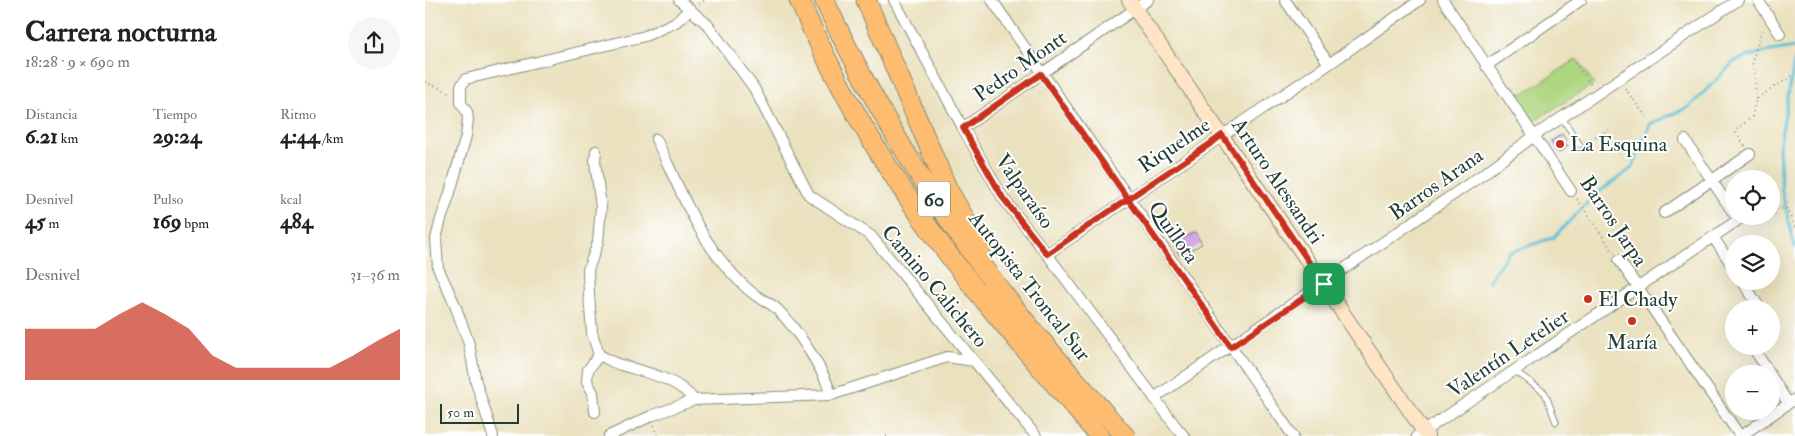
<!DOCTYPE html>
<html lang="es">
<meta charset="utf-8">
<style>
body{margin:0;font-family:"IM FELL Double Pica",serif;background:#f6f6f6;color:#222;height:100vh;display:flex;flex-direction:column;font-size:19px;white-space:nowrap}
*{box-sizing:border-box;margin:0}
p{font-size:16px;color:#767676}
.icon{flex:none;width:28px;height:28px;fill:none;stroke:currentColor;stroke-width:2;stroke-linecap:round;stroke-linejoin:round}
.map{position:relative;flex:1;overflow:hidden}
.drawer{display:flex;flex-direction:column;background:#fff;width:425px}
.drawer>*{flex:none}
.controls{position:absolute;left:1300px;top:170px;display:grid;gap:10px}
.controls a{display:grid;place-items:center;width:55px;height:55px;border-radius:50%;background:#fff;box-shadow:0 5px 20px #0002;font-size:25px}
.scale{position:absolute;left:15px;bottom:12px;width:79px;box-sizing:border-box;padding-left:5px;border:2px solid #1f3d34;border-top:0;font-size:14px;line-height:18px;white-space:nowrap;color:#1f3d34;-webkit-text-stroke:4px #fff;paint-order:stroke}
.pin{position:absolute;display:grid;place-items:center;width:42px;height:42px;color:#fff;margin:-21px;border-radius:10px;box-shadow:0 2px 8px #0006}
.round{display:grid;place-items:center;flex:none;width:52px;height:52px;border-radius:26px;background:#f6f6f6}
.headline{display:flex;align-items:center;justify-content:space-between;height:85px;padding:0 25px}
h1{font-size:28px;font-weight:700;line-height:38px}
.figures{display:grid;grid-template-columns:repeat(3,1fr);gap:8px;height:85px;padding:5px 25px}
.figures div{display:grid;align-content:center}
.figures b{font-size:21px;font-weight:700}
.figures small{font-size:14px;font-weight:400}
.figures p{font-size:14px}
.chart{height:140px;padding:10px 25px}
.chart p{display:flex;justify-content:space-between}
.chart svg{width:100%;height:90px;margin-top:5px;fill:#c8321e;opacity:.7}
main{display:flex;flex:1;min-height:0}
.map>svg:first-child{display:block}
.green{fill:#aed57f;stroke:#66895a}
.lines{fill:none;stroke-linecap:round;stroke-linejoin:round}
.stream{stroke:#56bdd4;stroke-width:3}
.building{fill:#d3a8e6}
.lane-casing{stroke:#848f79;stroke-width:7}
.street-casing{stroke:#848f79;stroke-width:12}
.secondary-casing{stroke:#848f79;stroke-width:16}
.highway-casing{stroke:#848f79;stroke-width:21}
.path{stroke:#848f79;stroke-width:2;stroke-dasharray:1 4;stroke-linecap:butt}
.lane{stroke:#fff;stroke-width:5}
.street{stroke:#fff;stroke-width:10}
.secondary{stroke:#ffe4c6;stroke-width:14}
.highway{stroke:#febc71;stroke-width:19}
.route-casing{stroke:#fff;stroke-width:10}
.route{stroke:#c8321e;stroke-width:6}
.poi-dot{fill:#c8321e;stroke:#fff;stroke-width:2}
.labels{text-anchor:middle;stroke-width:4;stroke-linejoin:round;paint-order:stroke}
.shield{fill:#fff;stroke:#627771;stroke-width:1}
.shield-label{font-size:20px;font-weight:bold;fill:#1f3d34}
.street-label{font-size:21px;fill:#1f3d34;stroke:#fff}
.poi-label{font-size:21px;fill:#1f3d34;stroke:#fff;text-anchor:start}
</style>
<main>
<section class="drawer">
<div class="headline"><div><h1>Carrera nocturna</h1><p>18:28 · 9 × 690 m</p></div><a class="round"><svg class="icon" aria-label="share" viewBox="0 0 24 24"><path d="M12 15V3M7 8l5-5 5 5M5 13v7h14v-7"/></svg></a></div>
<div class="figures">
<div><p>Distancia</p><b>6.21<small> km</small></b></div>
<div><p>Tiempo</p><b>29:24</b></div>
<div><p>Ritmo</p><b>4:44<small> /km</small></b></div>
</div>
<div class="figures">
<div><p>Desnivel</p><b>45<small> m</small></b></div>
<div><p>Pulso</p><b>169<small> bpm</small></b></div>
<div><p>kcal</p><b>484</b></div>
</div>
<div class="chart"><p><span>Desnivel</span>31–36 m</p>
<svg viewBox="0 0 160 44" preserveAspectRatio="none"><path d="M0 44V19L10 19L20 19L30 19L40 12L50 6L60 12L70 19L80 32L90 38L100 38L110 38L120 38L130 38L140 32L150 25L160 19V44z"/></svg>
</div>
</section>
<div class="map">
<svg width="1370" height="436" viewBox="0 0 1370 436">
<rect width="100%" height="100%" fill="#fff"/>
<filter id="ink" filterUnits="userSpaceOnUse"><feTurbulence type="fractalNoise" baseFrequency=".02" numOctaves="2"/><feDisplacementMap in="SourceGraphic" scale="10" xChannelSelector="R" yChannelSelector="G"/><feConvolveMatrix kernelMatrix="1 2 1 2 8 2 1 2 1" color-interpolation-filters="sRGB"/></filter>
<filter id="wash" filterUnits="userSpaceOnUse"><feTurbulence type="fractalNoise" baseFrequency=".0096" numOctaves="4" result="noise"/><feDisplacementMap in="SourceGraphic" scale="20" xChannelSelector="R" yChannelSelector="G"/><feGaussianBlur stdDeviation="1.12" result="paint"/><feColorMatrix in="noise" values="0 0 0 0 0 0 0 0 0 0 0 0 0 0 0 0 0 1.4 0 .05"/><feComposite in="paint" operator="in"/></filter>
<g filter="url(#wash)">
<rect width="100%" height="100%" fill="#eae1be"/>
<!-- green -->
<path class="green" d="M1152,59l17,25 -60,37 -17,-25 9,-4z"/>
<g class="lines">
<!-- stream -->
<path class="stream" d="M1370,57l-16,91 3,45 13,54
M1063,282l20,-29 46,-16 41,-42 37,-27 18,-44 39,-17 46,-46 24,-8 36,-6"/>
</g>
<g id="blocks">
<!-- building -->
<path class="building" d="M1137,134l5,7 -2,1 3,4 -9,7 -8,-11z
M770,232l7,12 -22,12 -7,-11z"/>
</g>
</g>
<g filter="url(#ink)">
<use href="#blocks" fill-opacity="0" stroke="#848f79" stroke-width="1"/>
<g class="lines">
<defs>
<path id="lane" d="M1137,118l18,27
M1090,371l30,22 11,29"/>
<path id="street" d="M254,0l29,25 46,63 55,107 62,41 165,200
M469,0l69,128 40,70 44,56 130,174 7,8
M567,0l301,436
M860,0l44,64
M1018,0l128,191
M1333,0l22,34
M1061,66l95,-66
M538,128l185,-128
M231,139c17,35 35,80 57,111 12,16 26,33 42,45 7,5 16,8 22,14 19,19 47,60 54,86
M1260,140l49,74
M1239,213l86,-59
M1288,237l21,31
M622,254l282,-190 91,-64
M1194,260l121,176
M1317,281l16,24
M1327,346l18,28
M174,355c7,3 14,8 22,10 26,8 56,13 73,35
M1346,376l17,27
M729,398l328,-223 52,-39 204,-136
M170,412l-2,-19 -6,-12 1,-11 11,-15 -7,-22 -3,-38 -1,-25 10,-28 3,-35 -6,-46 1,-10
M68,436l-17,-54 -7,-38 -14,-39 -17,-37 -2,-29 5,-20 8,-23 17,-60 2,-16 -1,-8 -6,-9v-17l5,-7 179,-43 31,-14 14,-13
M184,436l42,-20 43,-16 137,-5 116,-38 27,4
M992,436l327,-220
M1316,436l54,-37"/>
<path id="secondary" d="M704,0l298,436"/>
<path id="highway" d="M374,0c38,87 87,170 143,246 49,66 104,127 157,190
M399,0c45,95 97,186 161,270 43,58 92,112 140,166
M441,0l81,188 34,59"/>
</defs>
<!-- lane casing -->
<use href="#lane" class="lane-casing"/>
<!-- street casing -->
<use href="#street" class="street-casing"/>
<!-- secondary casing -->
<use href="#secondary" class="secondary-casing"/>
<!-- highway casing -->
<use href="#highway" class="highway-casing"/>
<!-- path -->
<path class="path" d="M274,4l6,-4
M1150,63l17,23
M0,82l25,11
M1200,88l22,30
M1331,99l-1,-23 -3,-14 11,-36
M1161,141l23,-11
M1320,146l-10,-15 17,-14 4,-18 39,-25
M1152,199l37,54
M1346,215l3,1 3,-7 9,-1 9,19
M229,425l3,11
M461,436h1"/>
<!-- lane -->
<use href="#lane" class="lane"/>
<!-- street -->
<use href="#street" class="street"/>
<!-- secondary -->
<use href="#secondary" class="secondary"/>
<!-- highway -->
<use href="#highway" class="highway"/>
</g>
</g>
<g class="lines" filter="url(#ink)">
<defs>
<path id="route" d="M899,284l-102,-149 -12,9c-54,36 -109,73 -163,110l-44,-56 -40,-70 78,-54 190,273 93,-63"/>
</defs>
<!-- route casing -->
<use href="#route" class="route-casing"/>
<!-- route -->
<use href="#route" class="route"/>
</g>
<!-- markers -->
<g class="poi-dot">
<circle cx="1135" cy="144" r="5"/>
<circle cx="1163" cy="299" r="5"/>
<circle cx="1207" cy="321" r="5"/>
</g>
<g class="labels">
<!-- shield labels -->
<rect class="shield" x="493" y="181.5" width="32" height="35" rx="4"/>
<g class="shield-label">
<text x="509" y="206">60</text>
</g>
<!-- street labels -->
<g class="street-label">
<text transform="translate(595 66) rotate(-35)" y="7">Pedro Montt</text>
<text transform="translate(749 145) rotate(-34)" y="7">Riquelme</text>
<text transform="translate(853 181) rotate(56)" y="7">Arturo Alessandri</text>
<text transform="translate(1011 184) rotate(-35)" y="7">Barros Arana</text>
<text transform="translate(600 191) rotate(55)" y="7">Valparaíso</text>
<text transform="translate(1189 221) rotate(56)" y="7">Barros Jarpa</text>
<text transform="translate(749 232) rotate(55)" y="7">Quillota</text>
<text transform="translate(510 286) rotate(50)" y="7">Camino Calichero</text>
<text transform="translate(605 286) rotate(52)" y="7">Autopista Troncal Sur</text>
<text transform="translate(1083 353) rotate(-34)" y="7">Valentín Letelier</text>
</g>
<!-- poi labels -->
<g class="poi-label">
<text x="1145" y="151">La Esquina</text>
<text x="1173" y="306">El Chady</text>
<text x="1207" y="349" text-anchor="middle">María</text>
</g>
</g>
</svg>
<div class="controls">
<a><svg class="icon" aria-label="locate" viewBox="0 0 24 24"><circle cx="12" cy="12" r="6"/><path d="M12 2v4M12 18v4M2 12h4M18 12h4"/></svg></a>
<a><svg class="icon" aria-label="layers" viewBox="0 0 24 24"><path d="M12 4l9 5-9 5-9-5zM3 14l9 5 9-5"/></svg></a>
<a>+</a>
<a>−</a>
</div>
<div class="scale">50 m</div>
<div class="pin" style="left:899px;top:284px;background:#1e9e55"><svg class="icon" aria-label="arrive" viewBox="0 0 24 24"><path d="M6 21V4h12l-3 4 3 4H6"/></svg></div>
</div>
</main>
